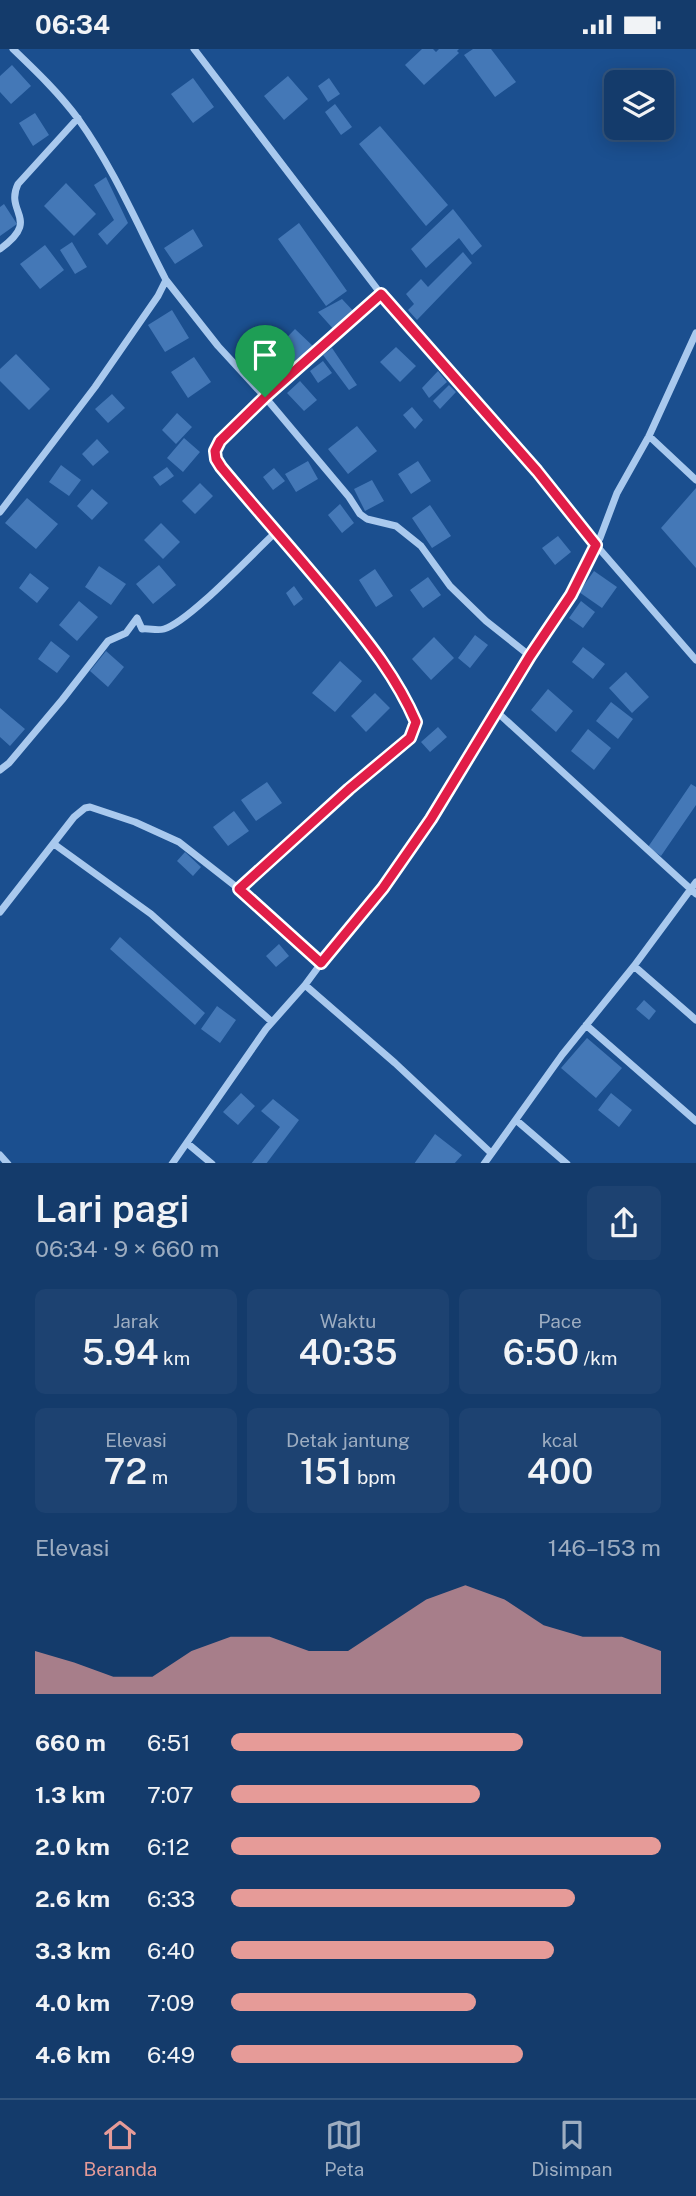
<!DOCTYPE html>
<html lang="id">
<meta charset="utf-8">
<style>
body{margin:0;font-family:"Public Sans",sans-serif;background:#1d4271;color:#f1f3f6;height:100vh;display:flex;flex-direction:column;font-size:26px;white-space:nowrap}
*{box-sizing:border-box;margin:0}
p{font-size:23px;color:#9dadc1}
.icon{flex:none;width:38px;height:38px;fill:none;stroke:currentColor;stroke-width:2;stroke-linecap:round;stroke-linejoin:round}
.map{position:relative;height:1114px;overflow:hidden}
.panel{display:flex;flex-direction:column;background:#143b6b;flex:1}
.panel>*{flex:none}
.fabs{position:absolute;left:604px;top:21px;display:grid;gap:14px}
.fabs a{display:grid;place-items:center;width:70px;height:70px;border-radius:10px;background:#143b6b;box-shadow:0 4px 18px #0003,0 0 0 2px #33557e;font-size:35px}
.pin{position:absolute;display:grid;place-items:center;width:60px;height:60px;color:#fff;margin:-72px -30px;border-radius:50% 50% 50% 0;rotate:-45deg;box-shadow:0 0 7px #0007}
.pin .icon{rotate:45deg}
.round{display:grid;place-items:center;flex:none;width:74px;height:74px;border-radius:10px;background:#1d4271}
.headline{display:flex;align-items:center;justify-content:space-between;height:119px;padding:0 35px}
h1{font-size:38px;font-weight:600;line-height:52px}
.figures{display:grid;grid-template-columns:repeat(3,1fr);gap:10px;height:119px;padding:7px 35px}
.figures div{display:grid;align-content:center;border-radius:10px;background:#1d4271;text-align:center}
.figures b{font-size:35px;font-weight:600}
.figures small{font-size:19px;font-weight:400}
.figures p{font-size:19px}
.chart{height:196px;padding:14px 35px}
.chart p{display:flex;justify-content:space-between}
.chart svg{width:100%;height:126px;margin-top:7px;fill:#e69b98;opacity:.7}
ul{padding:0 35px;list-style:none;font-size:23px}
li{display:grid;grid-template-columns:112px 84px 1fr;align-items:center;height:52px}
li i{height:18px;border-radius:9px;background:#e69b98}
.status{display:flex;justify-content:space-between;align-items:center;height:49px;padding:0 35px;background:#143b6b;direction:ltr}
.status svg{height:19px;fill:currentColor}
.menu{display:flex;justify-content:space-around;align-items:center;height:98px;border-top:2px solid #33557e;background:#143b6b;font-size:19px;color:#9dadc1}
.menu a{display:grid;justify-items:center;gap:4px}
.menu .current{color:#e69b98}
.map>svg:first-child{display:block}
.building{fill:#4478b7}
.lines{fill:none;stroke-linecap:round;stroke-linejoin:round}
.minor{stroke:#a9c9ee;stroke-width:7}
.route-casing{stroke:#fff;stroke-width:14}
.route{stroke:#e11d48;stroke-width:9}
</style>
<div class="status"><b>06:34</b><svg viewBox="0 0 49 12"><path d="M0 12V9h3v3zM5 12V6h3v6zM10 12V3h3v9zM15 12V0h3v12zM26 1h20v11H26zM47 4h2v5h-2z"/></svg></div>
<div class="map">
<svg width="696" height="1115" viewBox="0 0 696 1115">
<rect width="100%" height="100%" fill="#1b4f8f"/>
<!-- building -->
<path class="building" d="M422,0h11l3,3 3,-3h20l-2,2 2,2 -35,32 -19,-20z
M473,0h18l25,33 -21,15 -31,-42z
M12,16l19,21 -20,18 -11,-12v-16z
M288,27l20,23 -24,21 -20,-24z
M193,29l21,29 -21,16 -22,-29z
M329,29l11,16 -12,8 -10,-16z
M335,55l17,23 -11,8 -16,-23z
M35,64l14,22 -16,11 -14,-23z
M380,77l68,79 -22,21 -67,-82z
M106,128l22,46 -21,22 -9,-11 16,-14 -20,-35z
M66,134l30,31 -22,22 -30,-30z
M4,155l13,20 -17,12v-29z
M453,160l29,37 -10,9 -13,-17 -33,30 -15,-19z
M299,174l48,68 -21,15 -48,-67z
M193,180l10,17 -28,18 -11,-16z
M72,193l15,25 -12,7 -15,-24z
M45,196l19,25 -24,19 -20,-25z
M463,203l9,11 -55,57 -9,-10 6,-6 -8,-10 15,-15 7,8z
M342,250l14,15 -20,18 -18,-20z
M172,261l17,28 -24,14 -17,-27z
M295,280l20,19 -48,46 -18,-17z
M396,298l20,19 -16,16 -20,-20z
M332,299l25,37 -8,5 -26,-35z
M16,305l34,35 -21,21 -29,-29v-12z
M194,308l17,25 -23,16 -17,-26z
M323,312l9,12 -14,10 -8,-12z
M438,322l9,11 -18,16 -7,-10z
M300,332l17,19 -13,11 -17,-18z
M449,336l7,7 -16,17 -7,-8z
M112,345l13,14 -17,15 -13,-14z
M412,358l11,13 -8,9 -12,-14z
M177,364l15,14 -16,17 -14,-14z
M357,377l20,25 -29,23 -20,-25z
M184,389l16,14 -17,20 -16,-14z
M97,390l12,13 -16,14 -11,-12z
M308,412l10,18 -22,13 -11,-18z
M418,412l13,20 -20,13 -13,-20z
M61,416l20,15 -12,16 -20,-14z
M167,418l7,9 -14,10 -7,-9z
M274,419l11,13 -12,9 -10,-13z
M372,431l12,21 -19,10 -11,-22z
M200,434l13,13 -18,18 -13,-13z
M696,439v80l-35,-40z
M92,440l16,14 -16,17 -15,-14z
M27,449l31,26 -22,25 -31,-26z
M340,455l14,19 -12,10 -14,-18z
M430,456l21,31 -19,12 -20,-30z
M161,474l19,19 -17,17 -19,-19z
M558,487l13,16 -16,13 -13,-17z
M159,516l17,20 -23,19 -17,-20z
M99,517l27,18 -15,21 -26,-18z
M375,520l18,27 -17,11 -17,-27z
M594,522l23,16 -15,21 -23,-16z
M30,524l19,15 -12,15 -18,-15z
M428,528l13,18 -18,13 -13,-18z
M294,537l9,13 -9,7 -8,-13z
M79,552l19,16 -21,24 -18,-16z
M581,552l14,11 -12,16 -14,-10z
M475,586l13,10 -18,23 -12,-10z
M434,588l20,21 -23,22 -19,-21z
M51,592l19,15 -13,17 -19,-14z
M583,598l22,17 -12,15 -21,-17z
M106,602l18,16 -16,20 -18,-16z
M340,612l22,20 -27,31 -23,-19z
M626,623l23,25 -17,16 -23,-25z
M548,640l25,22 -17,21 -25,-22z
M375,644l15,15 -24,24 -15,-16z
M611,653l22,17 -15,20 -22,-18z
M0,659l25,21 -15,17 -10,-9z
M438,678l9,10 -17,15 -9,-10z
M588,680l23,19 -17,22 -23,-19z
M267,733l15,21 -26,18 -15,-21z
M691,735l5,3v18l-35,51 -13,-9z
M234,762l15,20 -21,15 -15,-19z
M185,803l16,15 -8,9 -16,-15z
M120,888l85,76 -10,12 -85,-76z
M279,895l10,12 -13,11 -10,-11z
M644,951l12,11 -7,9 -13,-11z
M217,957l19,14 -16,23 -19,-14z
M587,989l35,30 -26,30 -35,-30z
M241,1044l14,13 -17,19 -15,-13z
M611,1044l21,17 -13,17 -21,-17z
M273,1050l26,21 -33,44h-15l29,-37 -19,-16z
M435,1085l27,21 -8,9h-40z"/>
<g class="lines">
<!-- minor -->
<path class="minor" d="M13,0c23,22 47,45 66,71 35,49 59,106 87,160
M194,0l187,245 156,177 59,74 100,115
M0,200c42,-30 4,-36 18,-65l60,-66
M381,245l-116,103 84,100 11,17 7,5 29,7 25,20 29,40 36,35 44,35
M649,387l47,44
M0,463l95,-125 63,-91 8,-16 52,66 47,51c-14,14 -51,42 -49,62l150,180 40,60 10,23 -6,16 -61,51 -110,100
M497,663l199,182
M0,721l9,-7 53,-63 46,-59 18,-8 11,-15 5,11c7,-1 15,2 22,0 25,-7 89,-76 112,-97
M54,795l97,70 121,108
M0,863l74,-95 11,-9 5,-1 45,15 44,20 60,47 82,74
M634,917l62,54
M305,936l90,78 96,90
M586,976l110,96
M516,1071l51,44
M187,1094l25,21
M0,1106l8,9
M172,1115l94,-135 39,-44 34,-46 44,-51 77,-115 70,-117 41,-61 29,-57 17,-45 32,-57 47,-103
M484,1115l78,-109 72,-89 62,-84"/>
</g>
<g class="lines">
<defs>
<path id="route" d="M381,245l156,177 59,74 -25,50 -41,61 -99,163 -48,69 -62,75 -82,-74 110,-100 61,-51 6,-16c-19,-44 -47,-79 -77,-116 -38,-47 -79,-92 -118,-139l-5,-8 -1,-8 5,-10 45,-44z"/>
</defs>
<!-- route casing -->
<use href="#route" class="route-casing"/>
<!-- route -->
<use href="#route" class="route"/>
</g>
</svg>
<div class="fabs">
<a><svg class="icon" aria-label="layers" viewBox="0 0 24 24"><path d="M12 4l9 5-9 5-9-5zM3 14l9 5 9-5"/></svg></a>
</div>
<div class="pin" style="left:265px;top:348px;background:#1e9e55"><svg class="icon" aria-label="arrive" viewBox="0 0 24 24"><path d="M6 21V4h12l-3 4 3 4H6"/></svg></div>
</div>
<section class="panel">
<div class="headline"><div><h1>Lari pagi</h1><p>06:34 · 9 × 660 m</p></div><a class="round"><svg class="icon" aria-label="share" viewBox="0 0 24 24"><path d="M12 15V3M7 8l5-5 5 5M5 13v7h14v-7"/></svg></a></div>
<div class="figures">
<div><p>Jarak</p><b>5.94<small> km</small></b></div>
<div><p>Waktu</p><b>40:35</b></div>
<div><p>Pace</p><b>6:50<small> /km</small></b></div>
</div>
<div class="figures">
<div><p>Elevasi</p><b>72<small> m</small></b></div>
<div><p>Detak jantung</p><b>151<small> bpm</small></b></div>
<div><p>kcal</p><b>400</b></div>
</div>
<div class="chart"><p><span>Elevasi</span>146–153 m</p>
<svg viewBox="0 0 160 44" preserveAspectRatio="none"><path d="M0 44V29L10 33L20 38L30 38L40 29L50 24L60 24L70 29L80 29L90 20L100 11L110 6L120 11L130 20L140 24L150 24L160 29V44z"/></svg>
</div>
<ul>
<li><b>660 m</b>6:51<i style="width:68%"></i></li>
<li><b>1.3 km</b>7:07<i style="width:58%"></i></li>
<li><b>2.0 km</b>6:12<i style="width:100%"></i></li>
<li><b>2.6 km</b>6:33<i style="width:80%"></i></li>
<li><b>3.3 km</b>6:40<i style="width:75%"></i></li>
<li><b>4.0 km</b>7:09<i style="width:57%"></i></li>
<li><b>4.6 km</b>6:49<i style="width:68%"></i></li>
</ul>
</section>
<nav class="menu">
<a class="current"><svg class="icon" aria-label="home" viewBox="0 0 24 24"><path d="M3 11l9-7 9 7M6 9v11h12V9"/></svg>Beranda</a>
<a><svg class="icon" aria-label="map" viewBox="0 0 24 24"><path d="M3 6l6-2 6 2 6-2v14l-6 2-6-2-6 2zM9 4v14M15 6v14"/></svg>Peta</a>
<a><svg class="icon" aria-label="saved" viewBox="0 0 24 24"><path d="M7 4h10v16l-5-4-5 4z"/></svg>Disimpan</a>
</nav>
